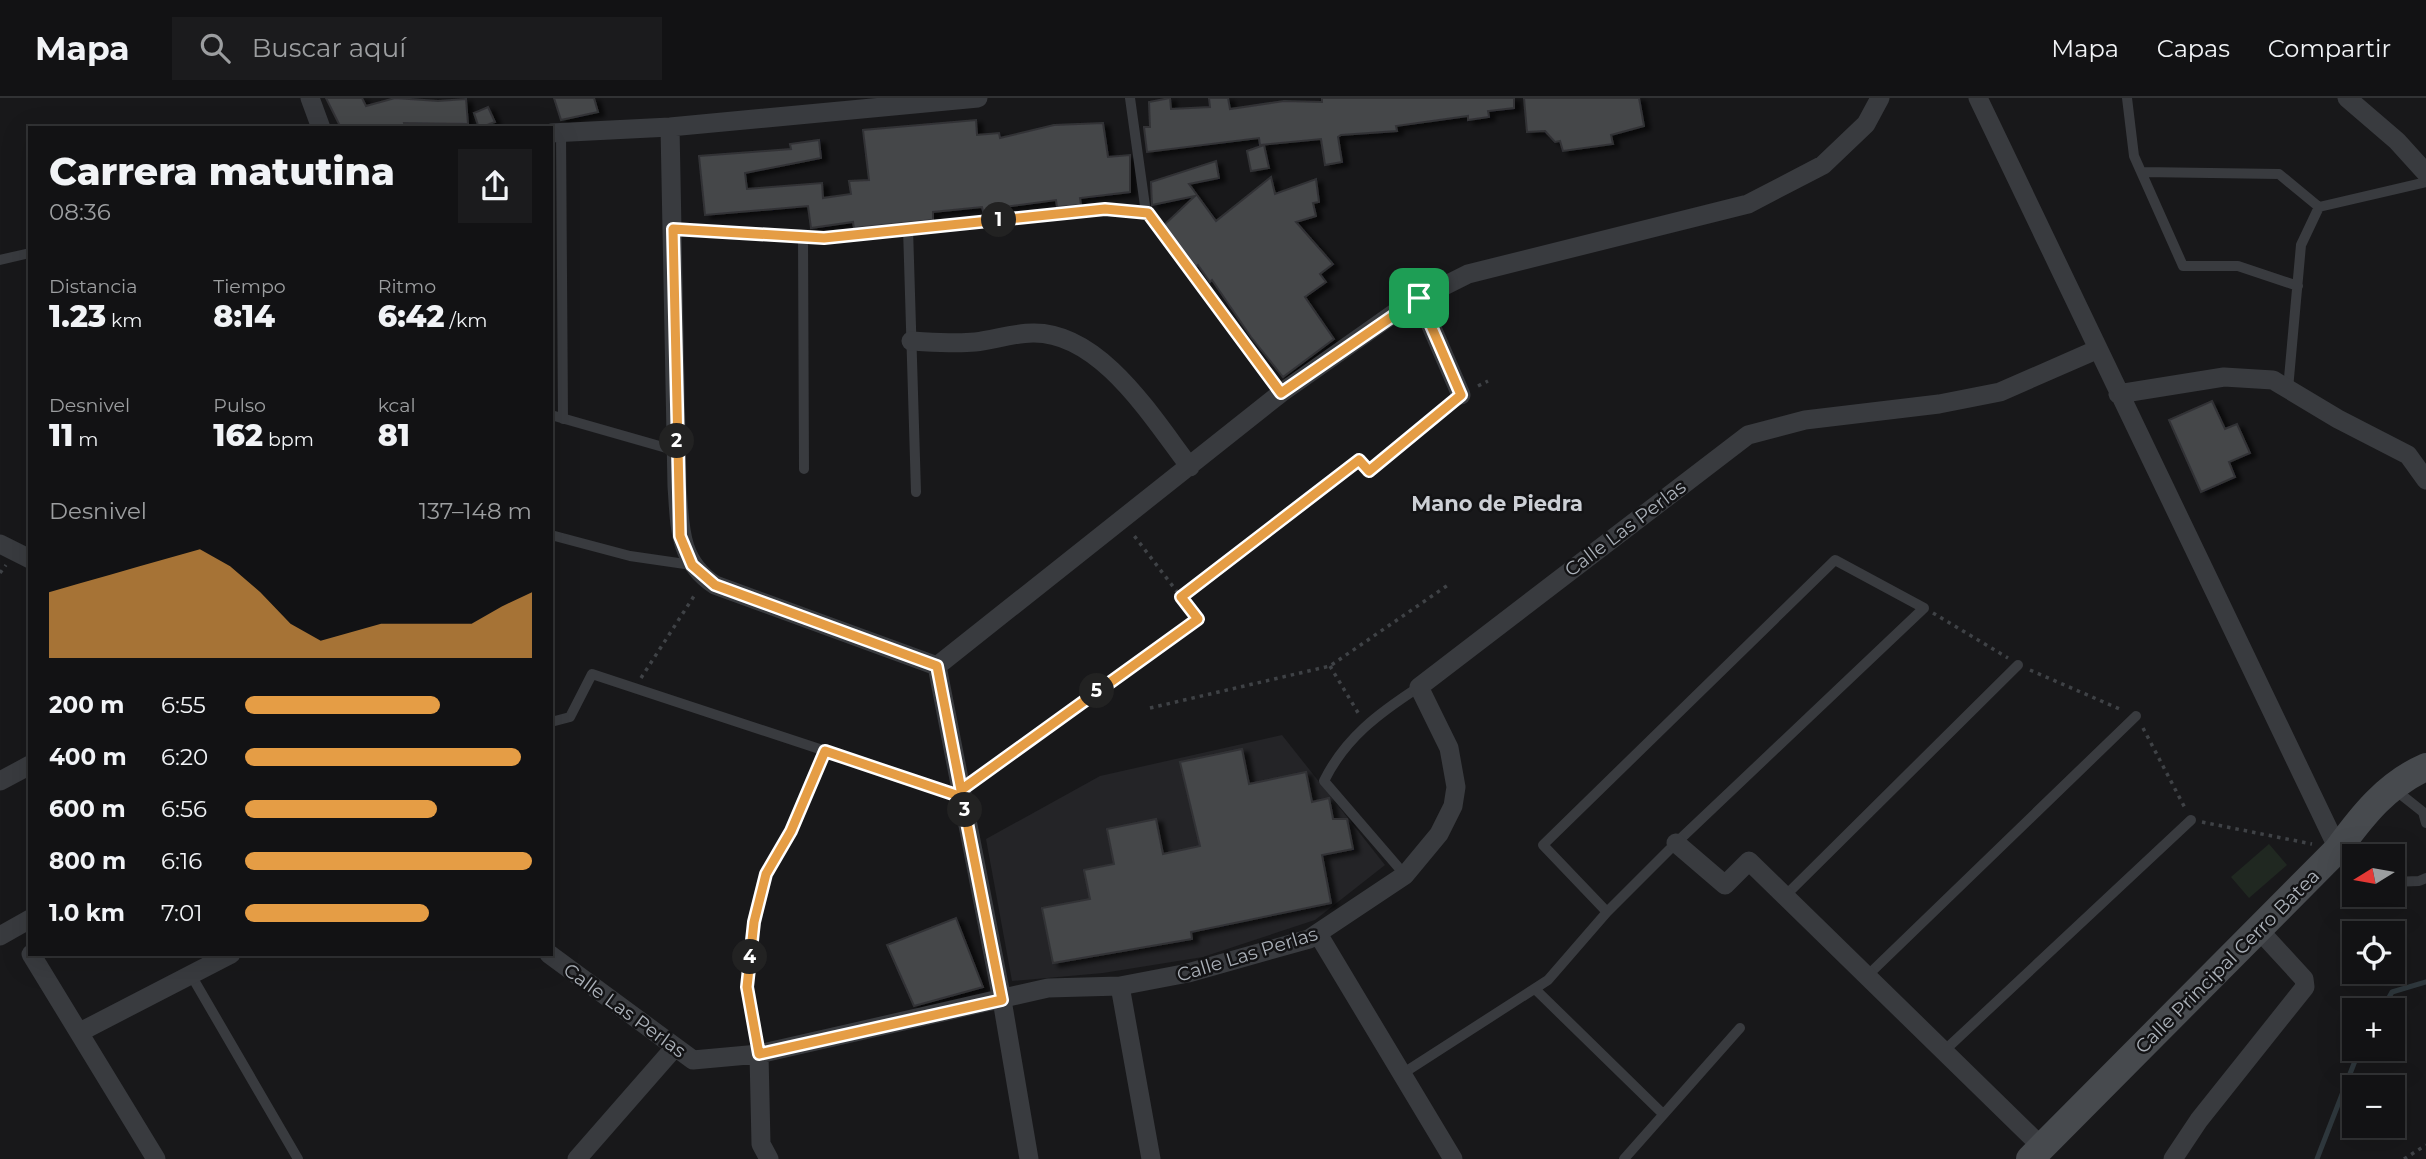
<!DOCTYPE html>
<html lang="es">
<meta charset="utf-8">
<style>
body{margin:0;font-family:Montserrat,sans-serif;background:#1b1b1d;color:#f1f3f6;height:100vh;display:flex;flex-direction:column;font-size:26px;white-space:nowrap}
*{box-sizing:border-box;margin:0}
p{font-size:23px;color:#9c9ea0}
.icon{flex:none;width:38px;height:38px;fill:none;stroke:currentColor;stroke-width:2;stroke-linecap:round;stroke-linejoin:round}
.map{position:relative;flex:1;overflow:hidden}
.sheet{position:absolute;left:28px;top:28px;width:525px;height:830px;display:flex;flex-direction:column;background:#121214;border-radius:0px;box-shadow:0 7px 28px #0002,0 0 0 2px #313234}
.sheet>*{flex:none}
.needle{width:46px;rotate:259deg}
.fabs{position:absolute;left:2342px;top:746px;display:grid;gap:14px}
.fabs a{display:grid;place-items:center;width:63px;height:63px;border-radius:0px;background:#121214;box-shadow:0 7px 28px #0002,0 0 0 2px #313234;font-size:35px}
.pin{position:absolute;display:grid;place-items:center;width:60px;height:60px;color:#fff;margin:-30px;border-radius:14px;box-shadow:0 4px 10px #0006}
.km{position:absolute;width:35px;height:35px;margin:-18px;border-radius:50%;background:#222;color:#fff;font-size:19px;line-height:35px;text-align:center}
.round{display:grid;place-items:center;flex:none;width:74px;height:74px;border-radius:0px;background:#1b1b1d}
.headline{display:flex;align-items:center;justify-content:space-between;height:119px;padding:0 21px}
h1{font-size:38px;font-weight:800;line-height:52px}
.stats{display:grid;grid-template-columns:repeat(3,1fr);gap:10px;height:119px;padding:7px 21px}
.stats div{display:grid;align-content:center}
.stats b{font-size:30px;font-weight:800}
.stats small{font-size:19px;font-weight:400}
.stats p{font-size:19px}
.chart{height:196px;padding:14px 21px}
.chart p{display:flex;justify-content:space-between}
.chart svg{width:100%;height:126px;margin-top:7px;fill:#e59d45;opacity:.7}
ul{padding:0 21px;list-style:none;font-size:23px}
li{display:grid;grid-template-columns:112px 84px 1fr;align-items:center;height:52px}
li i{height:18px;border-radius:9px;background:#e59d45}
header{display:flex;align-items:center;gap:42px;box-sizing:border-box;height:98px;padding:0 35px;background:#121214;border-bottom:2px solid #313234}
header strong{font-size:33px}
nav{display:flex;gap:38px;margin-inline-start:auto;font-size:24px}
.search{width:490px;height:63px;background:#1b1b1d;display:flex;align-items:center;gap:18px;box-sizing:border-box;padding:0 24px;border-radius:0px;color:#9c9ea0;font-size:26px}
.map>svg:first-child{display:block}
.built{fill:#242427}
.green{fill:#202821}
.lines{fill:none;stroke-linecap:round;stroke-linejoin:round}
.stream{stroke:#2f383d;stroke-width:5}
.building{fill:#45464a;stroke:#323336;stroke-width:2;filter:url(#shadow)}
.path{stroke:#3f4246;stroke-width:3.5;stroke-dasharray:3.5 5;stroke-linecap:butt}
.lane{stroke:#393b3f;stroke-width:10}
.street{stroke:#393b3f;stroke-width:19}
.secondary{stroke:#474a4e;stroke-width:28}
.route-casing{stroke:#fff;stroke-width:14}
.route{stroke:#e59d45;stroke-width:9}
.labels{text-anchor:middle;stroke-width:5;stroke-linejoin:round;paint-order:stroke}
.street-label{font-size:19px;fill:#abb1b9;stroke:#131315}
.neighbourhood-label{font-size:21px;font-weight:bold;fill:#cccfd5;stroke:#131315}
</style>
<header>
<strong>Mapa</strong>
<div class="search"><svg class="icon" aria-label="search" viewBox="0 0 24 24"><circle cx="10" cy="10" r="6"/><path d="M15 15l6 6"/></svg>Buscar aquí</div>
<nav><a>Mapa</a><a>Capas</a><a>Compartir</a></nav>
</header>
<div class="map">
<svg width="2426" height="1061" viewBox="0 0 2426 1061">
<defs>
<filter id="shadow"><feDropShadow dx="6" dy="3.5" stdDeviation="2" flood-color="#0009"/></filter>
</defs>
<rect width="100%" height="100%" fill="#18181a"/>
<!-- built -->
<path class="built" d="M1282,637l103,130 -70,55 -112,37 -100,16 -91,8 -26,-142 114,-63z"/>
<!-- green -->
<path class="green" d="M2269,746l18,21 -38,33 -18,-21z"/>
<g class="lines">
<!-- stream -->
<path class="stream" d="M2382,912l10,-18 34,-10
M2317,1061l43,-111"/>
</g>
<!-- building -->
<path class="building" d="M326,0h36l4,8 29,-8 43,3 28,-2 2,25 -64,-1 1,5h-64z
M554,0h40l4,14 -37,8z
M1170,0l1,11 39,-2 -1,-9h19l2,11 54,-8 38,1v-4h192v10l-26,3 1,6 -21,3v-4l-72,10 1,5 -56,4 -3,2 4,25 -17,3 -4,-26 -61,6 -1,-7 -112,14 -3,-25h6l-1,-25z
M1524,0h115l5,28 -33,9 2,9 -50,7 -3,-10 -5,1 -10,-11 -18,1z
M488,9l7,15 -16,6 -5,-15z
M976,22l1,15 22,-2 1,5 54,-13 49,-2 5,34 22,-2v37l-50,6 1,7 -24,2 -1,-7 -52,7 1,5 -21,3 -2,-8 -49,5v8l-79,8 -1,-6 -42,6 -3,-22 -103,9 -6,-59 92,-7 -1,-5 29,-4 2,18 -76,15 2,16 75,-6 1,15 28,-4 -2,-13 20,-1 -6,-50z
M1264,47l5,23 -18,3 -4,-20z
M1216,63l3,17 -30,6 27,37 55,-44 4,17 41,-15 3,23 -6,1 3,13 -20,6 37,42 -13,10 6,8 -21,15 29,42 -51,38 -32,-40 -39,-57 -2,2 -12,-17 -2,2 -32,-42 31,-29 -43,9 -1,-23z
M2212,303l13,28 12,-5 13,29 -21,9 6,15 -34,15 -32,-72z
M1242,651l7,35 57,-12 6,30 17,-4 4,21h14l6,30 -31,6 9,48 -140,29 1,7 -139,24 -11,-55 48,-9 -6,-29 30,-6 -7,-35 49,-10 7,35 37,-8 -20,-84z
M956,820l27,69 -69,19 -27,-61z"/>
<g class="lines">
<!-- path -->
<path class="path" d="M1478,288l10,-5
M0,475l6,-8
M1181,500l178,-138 10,11 79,-65
M1933,515l75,45
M1330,568l30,50
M2030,572l92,40
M641,580l55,-85
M1150,610l180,-42 118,-81
M2143,630l42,80
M976,680l222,-159 -66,-86
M2202,724l110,22
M2404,1061l22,-14"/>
<!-- lane -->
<path class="lane" d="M1130,0l16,115 135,180
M2127,0l7,58 49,110h55l60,20
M561,34l2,287
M2142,74l137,2 40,33
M908,130l8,264
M673,131l151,9 281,-28 41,3
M803,137l1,234
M0,162l30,-7
M2288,291l13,-144 18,-38 107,-25
M551,317l126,36
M551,437l79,21 62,9
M551,624l19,-5 22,-43 370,122
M2394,691l29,23 3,11
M2338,752l16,15
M1405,777l-81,-94c21,-43 55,-68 95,-94
M2392,784l27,-1 7,-3
M1785,798l233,-231
M191,877l107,184
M1867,878l269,-260
M1535,891l128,125
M1944,953l247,-231
M759,956l-12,-67 6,-65 13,-48 25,-43 34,-80
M1402,976l146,-94 59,-68 69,-69 248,-235 -89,-48 -292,285 64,67
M1624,1061l116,-131"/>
<!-- street -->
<path class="street" d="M310,0l11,30
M1978,0l360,751
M2347,0l50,43 29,32
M670,29l7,359c3,40 1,75 38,99l222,81
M551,35l119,-6 308,-29
M1419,200l42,97
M911,243c21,1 43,3 64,1 19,-2 38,-9 58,-9 68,-1 120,86 157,134
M2118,296l106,-17 49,3 65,39 70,36 18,25
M0,446l30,15
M937,568l344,-273 125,-88 62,-31 280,-70 75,-39 43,-41 14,-26
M937,568l65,334 27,159
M0,683l30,-16
M1676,745l49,42 24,-24 293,286
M1318,836l135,225
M0,838l30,-17
M31,856l125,205
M549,856l144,106 66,-6 289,-66 72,-2 68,-13 121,-34 96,-64 34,-41 14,-28 3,-19 -7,-39 -30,-61 329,-252 57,-15 134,-16 61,-12 96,-42
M1120,888l31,173
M80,934l151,-78
M759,956l2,90 8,15
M577,1061l98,-112
M2173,1061l26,-39 106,-133 -1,-8 -45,-49"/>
<!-- secondary -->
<path class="secondary" d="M2030,1061l308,-310c24,-33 49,-65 88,-82"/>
</g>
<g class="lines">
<defs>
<path id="route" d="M1419,200l-138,95 -133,-180 -43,-4 -281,29 -151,-9 7,307 12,29 23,20 222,81 24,124 1,7 40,203 -243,54 -12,-67 7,-65 12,-48 25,-43 34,-80 137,46 -1,-7 237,-171 -17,-22 178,-137 10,11 92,-76 -42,-97"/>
</defs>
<!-- route casing -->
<use href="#route" class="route-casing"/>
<!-- route -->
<use href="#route" class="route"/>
</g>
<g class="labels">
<!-- street labels -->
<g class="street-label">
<text transform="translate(1625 430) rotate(-37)" y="7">Calle Las Perlas</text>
<text transform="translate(1247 856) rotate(-17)" y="7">Calle Las Perlas</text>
<text transform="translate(2227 863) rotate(-45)" y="7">Calle Principal Cerro Batea</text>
<text transform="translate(625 912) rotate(36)" y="7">Calle Las Perlas</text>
</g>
<!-- neighbourhood labels -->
<g class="neighbourhood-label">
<text x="1497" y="413">Mano de Piedra</text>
</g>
</g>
</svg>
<div class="fabs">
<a><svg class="needle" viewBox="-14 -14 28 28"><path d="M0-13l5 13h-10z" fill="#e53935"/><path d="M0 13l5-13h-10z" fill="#9c9ea0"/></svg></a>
<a><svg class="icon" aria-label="locate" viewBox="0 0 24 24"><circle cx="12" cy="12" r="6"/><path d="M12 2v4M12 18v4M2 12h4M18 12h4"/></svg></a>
<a>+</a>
<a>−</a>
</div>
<div class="pin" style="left:1419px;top:200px;background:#1e9e55"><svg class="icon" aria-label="arrive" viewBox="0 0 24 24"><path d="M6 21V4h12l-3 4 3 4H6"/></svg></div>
<b class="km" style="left:999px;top:122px">1</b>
<b class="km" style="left:677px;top:343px">2</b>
<b class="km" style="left:965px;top:712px">3</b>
<b class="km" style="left:750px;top:859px">4</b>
<b class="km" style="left:1097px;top:593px">5</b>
<section class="sheet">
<div class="headline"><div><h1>Carrera matutina</h1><p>08:36</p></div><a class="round"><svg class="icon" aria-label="share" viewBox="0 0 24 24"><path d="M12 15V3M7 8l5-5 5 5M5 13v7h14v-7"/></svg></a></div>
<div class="stats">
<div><p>Distancia</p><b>1.23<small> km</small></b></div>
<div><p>Tiempo</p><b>8:14</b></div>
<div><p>Ritmo</p><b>6:42<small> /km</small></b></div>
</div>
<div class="stats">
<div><p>Desnivel</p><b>11<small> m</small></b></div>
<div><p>Pulso</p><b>162<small> bpm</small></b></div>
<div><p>kcal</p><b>81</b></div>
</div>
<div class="chart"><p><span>Desnivel</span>137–148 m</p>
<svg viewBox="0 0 160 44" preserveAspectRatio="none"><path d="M0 44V21L10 18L20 15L30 12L40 9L50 6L60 12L70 21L80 32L90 38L100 35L110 32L120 32L130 32L140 32L150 26L160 21V44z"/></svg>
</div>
<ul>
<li><b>200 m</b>6:55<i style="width:68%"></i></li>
<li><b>400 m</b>6:20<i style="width:96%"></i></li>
<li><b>600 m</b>6:56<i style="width:67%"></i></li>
<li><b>800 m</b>6:16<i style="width:100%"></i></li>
<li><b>1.0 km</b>7:01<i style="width:64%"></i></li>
</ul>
</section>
</div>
